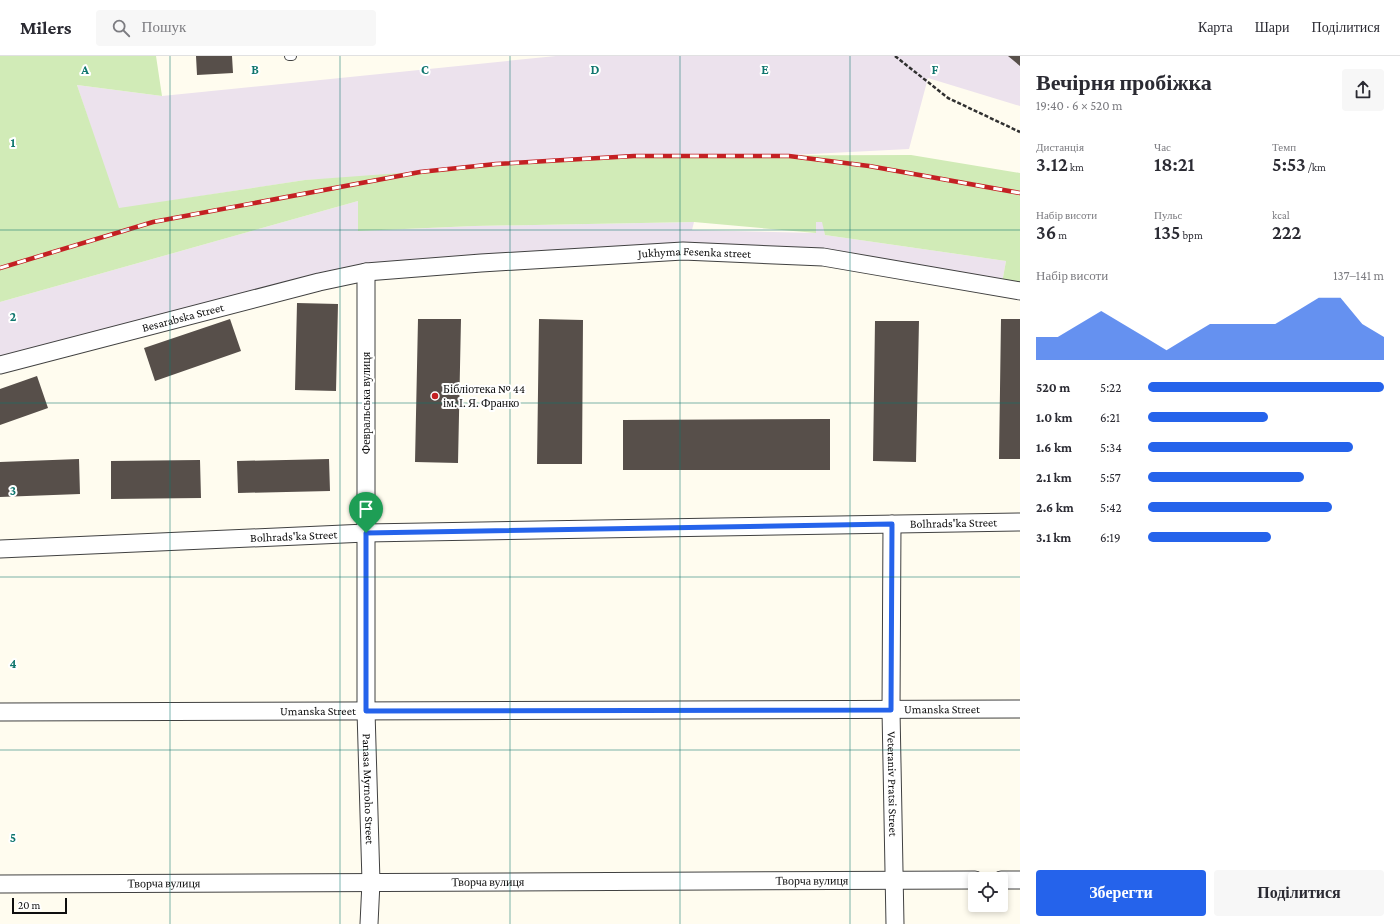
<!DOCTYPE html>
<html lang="uk">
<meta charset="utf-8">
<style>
body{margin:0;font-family:"Crimson Pro",serif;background:#f7f7f7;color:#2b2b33;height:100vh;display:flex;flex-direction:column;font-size:15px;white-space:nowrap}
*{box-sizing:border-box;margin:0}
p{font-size:13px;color:#7c7c81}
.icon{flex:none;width:22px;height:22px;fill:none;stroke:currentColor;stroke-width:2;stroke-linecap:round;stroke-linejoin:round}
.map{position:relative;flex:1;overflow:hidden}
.side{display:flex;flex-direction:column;background:#fff;width:380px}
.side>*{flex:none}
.controls{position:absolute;left:968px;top:816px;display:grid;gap:8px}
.controls a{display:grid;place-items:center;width:40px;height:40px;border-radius:4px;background:#fff;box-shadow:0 2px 6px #0003;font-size:20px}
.scale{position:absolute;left:12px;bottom:10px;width:55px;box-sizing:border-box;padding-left:4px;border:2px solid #0e0e0e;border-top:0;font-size:11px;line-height:14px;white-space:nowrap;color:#0e0e0e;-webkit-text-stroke:3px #fff;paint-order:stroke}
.pin{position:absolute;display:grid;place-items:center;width:34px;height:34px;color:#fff;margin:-41px -17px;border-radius:50% 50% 50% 0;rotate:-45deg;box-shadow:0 0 4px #0007}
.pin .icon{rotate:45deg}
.round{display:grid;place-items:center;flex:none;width:42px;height:42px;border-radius:4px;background:#f7f7f7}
.head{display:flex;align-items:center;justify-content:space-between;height:68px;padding:0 16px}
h1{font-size:22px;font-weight:600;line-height:30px}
.figures{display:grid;grid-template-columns:repeat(3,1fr);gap:6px;height:68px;padding:4px 16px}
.figures div{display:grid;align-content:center}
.figures b{font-size:20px;font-weight:600}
.figures small{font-size:11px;font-weight:400}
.figures p{font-size:11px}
.chart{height:112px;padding:8px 16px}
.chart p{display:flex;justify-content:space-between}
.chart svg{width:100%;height:72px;margin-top:4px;fill:#2563eb;opacity:.7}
.action{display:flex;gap:8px;margin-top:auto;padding:8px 16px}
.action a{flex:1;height:46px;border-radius:4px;background:#2563eb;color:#fff;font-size:16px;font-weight:600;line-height:46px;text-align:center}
.action a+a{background:#f7f7f7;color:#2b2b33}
ul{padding:0 16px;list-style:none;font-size:13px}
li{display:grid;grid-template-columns:64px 48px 1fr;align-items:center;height:30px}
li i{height:10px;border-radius:5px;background:#2563eb}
header{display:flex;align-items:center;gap:24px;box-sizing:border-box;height:56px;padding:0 20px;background:#fff;border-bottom:1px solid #e1e1e2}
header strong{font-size:19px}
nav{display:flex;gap:22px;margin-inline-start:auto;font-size:14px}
.search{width:280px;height:36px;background:#f7f7f7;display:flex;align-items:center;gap:10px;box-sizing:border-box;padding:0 14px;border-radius:4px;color:#7c7c81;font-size:15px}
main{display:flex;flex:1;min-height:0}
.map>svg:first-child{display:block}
.industrial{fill:#ece2ed}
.green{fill:#d1ebb7}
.building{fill:#574f4a}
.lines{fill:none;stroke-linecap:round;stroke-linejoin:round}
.lane-casing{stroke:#414141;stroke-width:10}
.street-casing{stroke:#414141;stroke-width:19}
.path{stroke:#303030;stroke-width:2.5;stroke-dasharray:4 2;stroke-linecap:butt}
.lane{stroke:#fff;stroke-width:8}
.street{stroke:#fff;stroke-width:17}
.rail-casing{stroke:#c42023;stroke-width:4.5}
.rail{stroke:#fff;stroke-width:3;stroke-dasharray:9;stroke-linecap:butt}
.route-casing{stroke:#fff;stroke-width:8}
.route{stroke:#2563eb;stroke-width:5}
.grid{fill:none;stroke:#0f766e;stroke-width:1;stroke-opacity:0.55}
.poi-dot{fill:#c42023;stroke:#fff;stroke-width:1.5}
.labels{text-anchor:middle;stroke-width:4;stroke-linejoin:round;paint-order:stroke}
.street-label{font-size:12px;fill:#0e0e0e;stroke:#fff}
.poi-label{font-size:12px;fill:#0e0e0e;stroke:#fff;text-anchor:start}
.grid-label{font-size:13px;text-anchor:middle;font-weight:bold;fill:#0f766e;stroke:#fff;stroke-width:4;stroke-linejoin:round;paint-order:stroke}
</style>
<header>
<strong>Milers</strong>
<div class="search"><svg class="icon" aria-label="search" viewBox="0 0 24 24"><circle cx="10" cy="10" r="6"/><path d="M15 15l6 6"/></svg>Пошук</div>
<nav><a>Карта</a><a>Шари</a><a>Поділитися</a></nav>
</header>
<main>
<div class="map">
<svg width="1020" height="868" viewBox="0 0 1020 868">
<rect width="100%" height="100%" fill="#fffcef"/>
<!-- industrial -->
<path class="industrial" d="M556,0h464v50l-92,-28 -19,71 -604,31 -187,29 -41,-124 85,11z
M358,145l1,30 115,-5 220,-4 -2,8 124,3v-11h7l2,13 181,26 -4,22 -147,-30 -171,-9 -330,21 -354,95v-58z"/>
<!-- green -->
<path class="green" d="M0,0h156l6,40 -85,-11 42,123 186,-28 329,-24 277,-1 109,18v115l-18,-5 4,-22 -181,-26 -3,-13h-6v11l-122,-11 -220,4 -116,5v-30l-358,101z"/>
<!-- building -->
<path class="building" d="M196,0h36l1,17 -36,2z
M1008,0h12v10z
M297,247l41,1 -2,87 -41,-1z
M230,263l11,32 -86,30 -11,-33z
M418,263h43l-3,144 -43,-1z
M539,263l44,1 -1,144h-45z
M1001,263h19v140h-21z
M875,265h44l-3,141 -43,-1z
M37,320l11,32 -48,17v-36z
M830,363v51h-207v-50z
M79,403l1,35 -80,3v-35z
M329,403l1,32 -92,2 -1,-32z
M200,404l1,38 -90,1v-38z"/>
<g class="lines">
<defs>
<path id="lane" d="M289,0h3"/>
<g id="street">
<path id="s1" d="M366,216v439l5,171 -2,42"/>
<path id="s2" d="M0,309l319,-83 47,-10 115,-9 202,-12 140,6 197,34"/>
<path id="s3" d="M892,468l-1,186 4,214"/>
<path id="s4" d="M0,493l366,-16 654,-11"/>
<path id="s5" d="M0,656l1020,-3"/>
<path d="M1001,824h19"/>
<path id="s6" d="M0,828l975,-4"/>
</g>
</defs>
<!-- lane casing -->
<use href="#lane" class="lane-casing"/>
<!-- street casing -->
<use href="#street" class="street-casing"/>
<!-- path -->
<path class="path" d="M895,0l53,42 72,34"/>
<!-- lane -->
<use href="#lane" class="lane"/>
<!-- street -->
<use href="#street" class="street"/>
<defs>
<path id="rail" d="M0,212l153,-46 267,-50 76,-8 138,-8h155l80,10 151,27"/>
</defs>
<!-- rail casing -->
<use href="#rail" class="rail-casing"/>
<!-- rail -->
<use href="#rail" class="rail"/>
</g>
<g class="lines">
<defs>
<path id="route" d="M892,468l-1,186 -525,1v-178z"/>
</defs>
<!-- route casing -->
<use href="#route" class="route-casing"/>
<!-- route -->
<use href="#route" class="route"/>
</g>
<!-- grid -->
<path class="grid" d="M170,0v868M340,0v868M510,0v868M680,0v868M850,0v868M0,174h1020M0,347h1020M0,521h1020M0,694h1020"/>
<!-- markers -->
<circle class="poi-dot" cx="435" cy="340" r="4"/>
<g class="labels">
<!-- street labels -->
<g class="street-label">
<text dy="4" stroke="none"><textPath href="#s2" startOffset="707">Jukhyma Fesenka street</textPath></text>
<text dy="4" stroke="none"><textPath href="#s2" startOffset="189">Besarabska Street</textPath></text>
<text transform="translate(366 347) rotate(-90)" y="4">Февральська вулиця</text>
<text dy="4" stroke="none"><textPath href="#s4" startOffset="954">Bolhrads'ka Street</textPath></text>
<text dy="4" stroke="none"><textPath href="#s4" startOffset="294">Bolhrads'ka Street</textPath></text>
<text dy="4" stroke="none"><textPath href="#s5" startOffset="942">Umanska Street</textPath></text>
<text dy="4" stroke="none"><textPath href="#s5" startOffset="318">Umanska Street</textPath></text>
<text dy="4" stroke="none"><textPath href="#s3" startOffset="260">Veteraniv Pratsi Street</textPath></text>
<text dy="4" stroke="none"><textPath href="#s1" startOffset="517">Panasa Myrnoho Street</textPath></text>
<text dy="4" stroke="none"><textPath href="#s6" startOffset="812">Творча вулиця</textPath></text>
<text dy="4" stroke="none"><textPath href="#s6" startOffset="488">Творча вулиця</textPath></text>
<text dy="4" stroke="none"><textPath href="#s6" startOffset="164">Творча вулиця</textPath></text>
</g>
<!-- poi labels -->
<g class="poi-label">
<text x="443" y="337">Бібліотека № 44<tspan x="443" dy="14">ім. І. Я. Франко</tspan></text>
</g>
</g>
<g class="grid-label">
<text x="85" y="18">A</text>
<text x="255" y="18">B</text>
<text x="425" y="18">C</text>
<text x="595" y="18">D</text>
<text x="765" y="18">E</text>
<text x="935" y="18">F</text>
<text x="13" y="91">1</text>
<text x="13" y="265">2</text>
<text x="13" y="439">3</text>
<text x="13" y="612">4</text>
<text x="13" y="786">5</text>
</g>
</svg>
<div class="controls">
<a><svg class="icon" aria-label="locate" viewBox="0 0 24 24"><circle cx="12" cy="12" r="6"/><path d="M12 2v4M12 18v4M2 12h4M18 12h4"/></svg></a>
</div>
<div class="scale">20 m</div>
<div class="pin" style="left:366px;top:477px;background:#1e9e55"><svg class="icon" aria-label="arrive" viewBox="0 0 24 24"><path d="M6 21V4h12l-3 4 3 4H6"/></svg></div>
</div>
<section class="side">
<div class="head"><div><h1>Вечірня пробіжка</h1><p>19:40 · 6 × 520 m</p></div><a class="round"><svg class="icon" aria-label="share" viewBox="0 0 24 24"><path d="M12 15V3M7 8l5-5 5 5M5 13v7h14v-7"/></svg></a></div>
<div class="figures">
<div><p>Дистанція</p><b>3.12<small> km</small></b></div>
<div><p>Час</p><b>18:21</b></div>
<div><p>Темп</p><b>5:53<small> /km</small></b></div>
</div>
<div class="figures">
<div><p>Набір висоти</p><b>36<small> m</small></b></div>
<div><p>Пульс</p><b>135<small> bpm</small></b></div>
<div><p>kcal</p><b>222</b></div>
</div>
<div class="chart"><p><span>Набір висоти</span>137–141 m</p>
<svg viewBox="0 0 160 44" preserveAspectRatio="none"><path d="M0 44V30L10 30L20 22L30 14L40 22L50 30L60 38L70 30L80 22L90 22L100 22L110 22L120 14L130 6L140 6L150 22L160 30V44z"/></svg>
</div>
<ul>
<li><b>520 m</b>5:22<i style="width:100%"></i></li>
<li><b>1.0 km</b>6:21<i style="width:51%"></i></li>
<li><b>1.6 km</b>5:34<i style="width:87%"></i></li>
<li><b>2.1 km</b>5:57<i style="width:66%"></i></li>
<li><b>2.6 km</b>5:42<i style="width:78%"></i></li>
<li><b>3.1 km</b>6:19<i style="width:52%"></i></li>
</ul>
<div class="action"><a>Зберегти</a><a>Поділитися</a></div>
</section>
</main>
